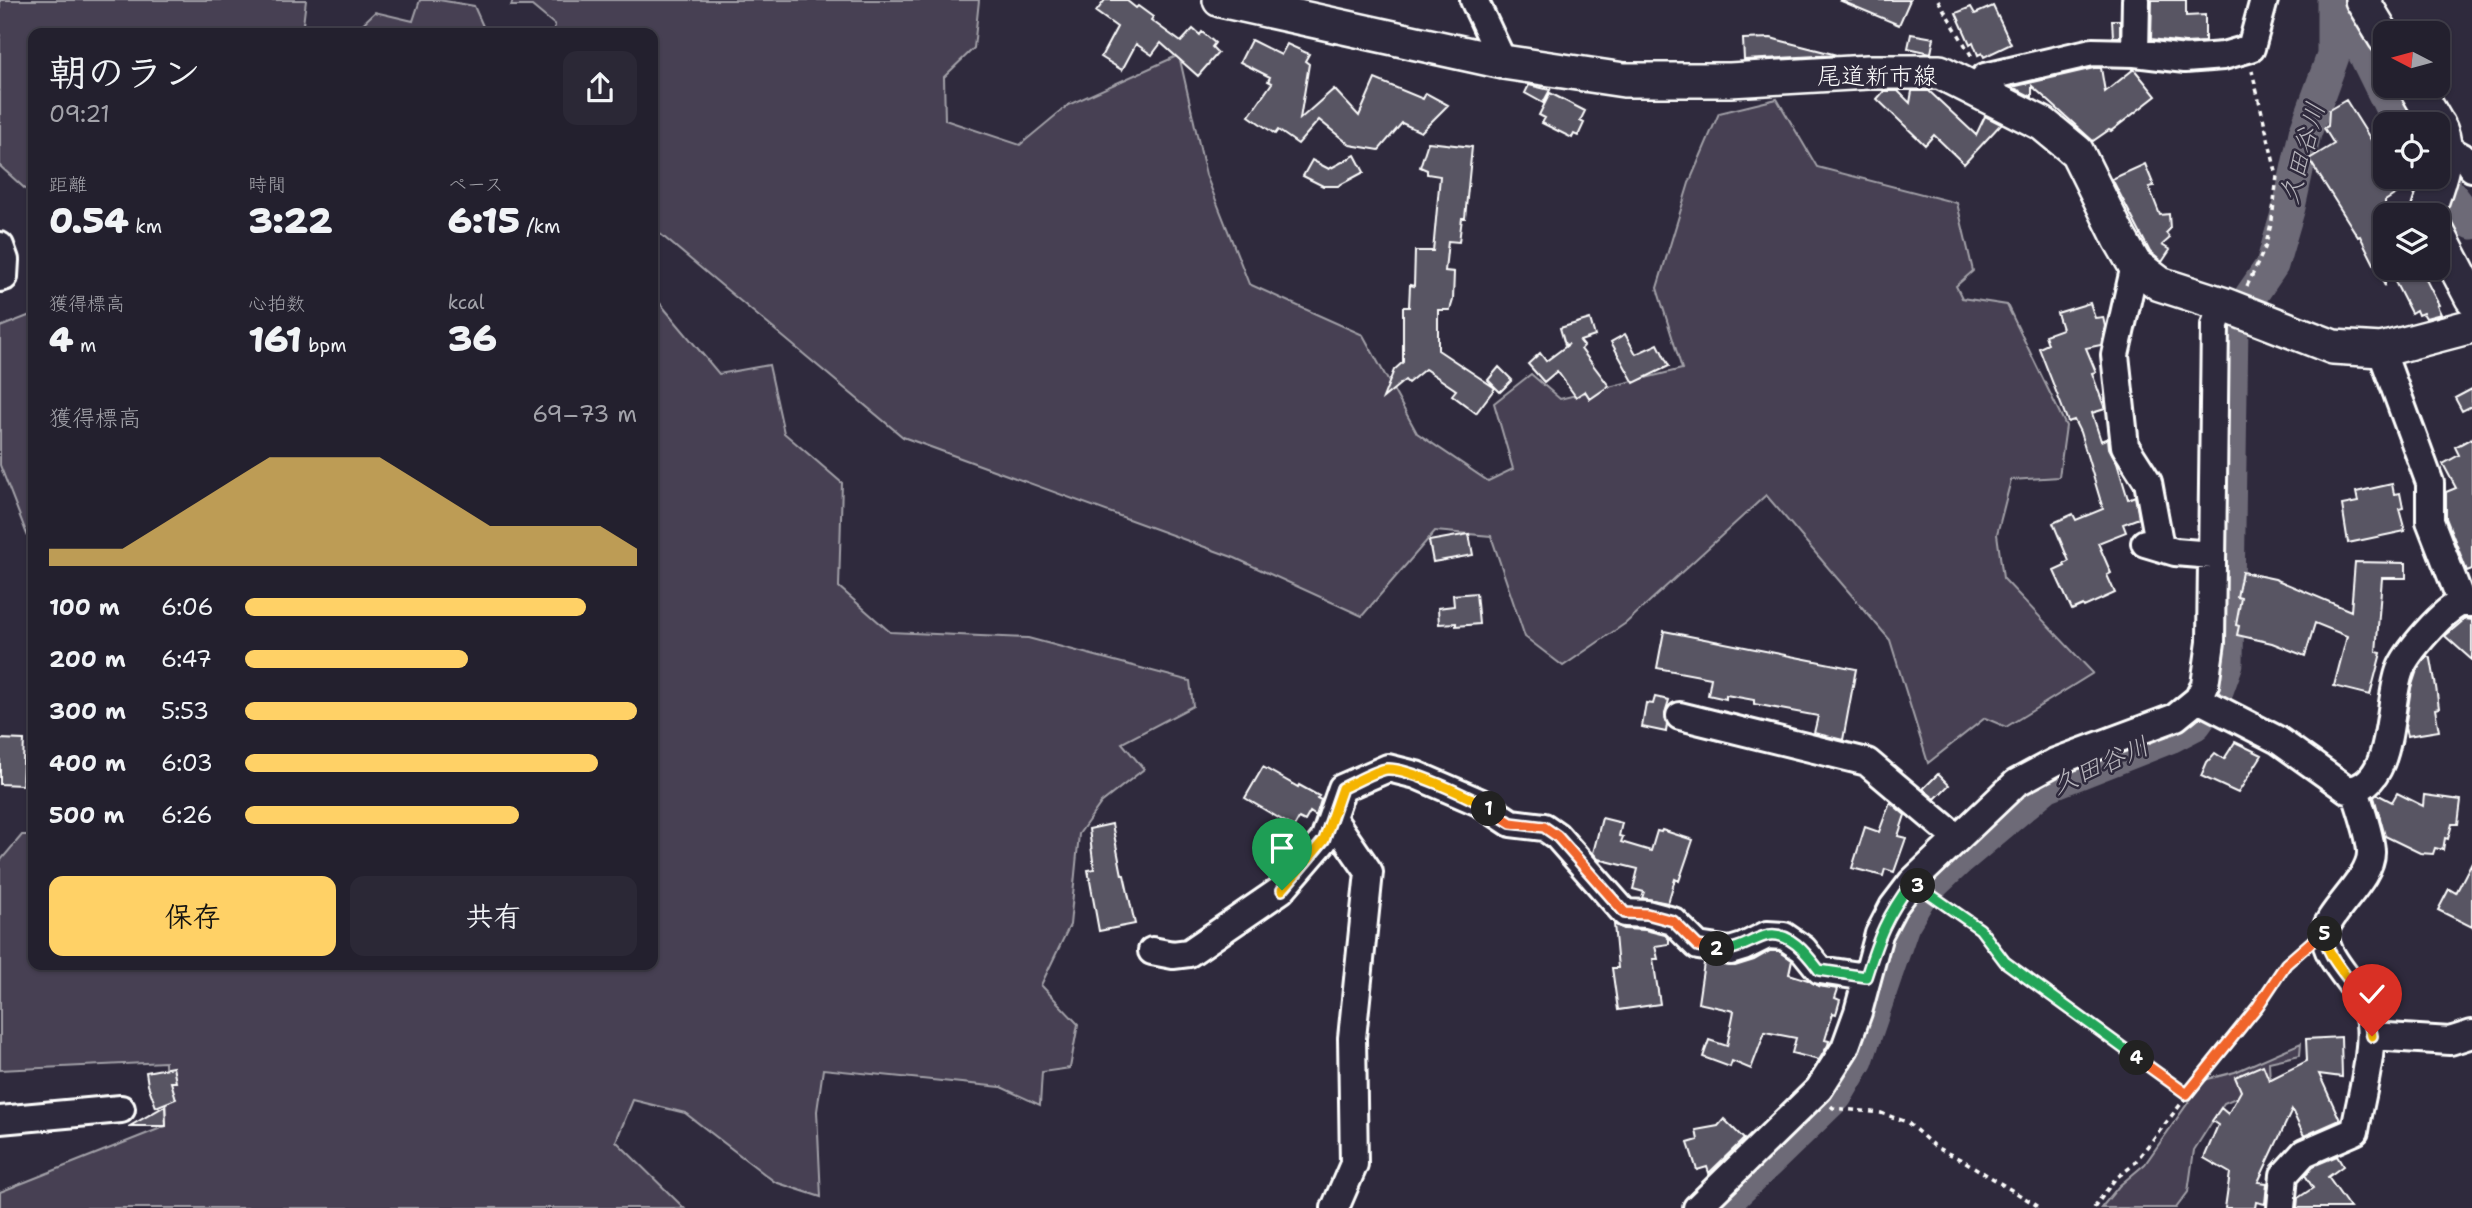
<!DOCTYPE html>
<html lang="ja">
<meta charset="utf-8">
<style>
body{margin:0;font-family:"Shantell Sans","Klee One",sans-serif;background:#2b2836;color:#f1f3f6;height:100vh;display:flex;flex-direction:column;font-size:26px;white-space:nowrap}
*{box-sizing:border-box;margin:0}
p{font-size:23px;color:#a3a3aa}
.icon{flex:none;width:38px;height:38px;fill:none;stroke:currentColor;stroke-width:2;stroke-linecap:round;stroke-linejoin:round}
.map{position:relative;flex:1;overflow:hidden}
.panel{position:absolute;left:28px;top:28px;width:630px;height:942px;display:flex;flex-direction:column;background:#23202e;border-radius:14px;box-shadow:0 2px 5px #0004,0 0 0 2px #403e4a}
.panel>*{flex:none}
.needle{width:46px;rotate:276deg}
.tools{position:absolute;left:2373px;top:21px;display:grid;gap:14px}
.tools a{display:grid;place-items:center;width:77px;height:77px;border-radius:14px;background:#23202e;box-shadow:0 2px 5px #0004,0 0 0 2px #403e4a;font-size:35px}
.pin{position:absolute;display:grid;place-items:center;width:60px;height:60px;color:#fff;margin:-72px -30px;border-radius:50% 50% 50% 0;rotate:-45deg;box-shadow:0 0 7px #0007}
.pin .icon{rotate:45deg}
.km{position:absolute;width:35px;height:35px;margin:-18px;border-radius:50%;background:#222;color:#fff;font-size:19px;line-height:35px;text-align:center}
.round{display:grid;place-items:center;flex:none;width:74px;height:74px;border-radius:14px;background:#2b2836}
.overview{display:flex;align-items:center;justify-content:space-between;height:119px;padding:0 21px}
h1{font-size:38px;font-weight:800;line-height:52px}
.stats{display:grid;grid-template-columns:repeat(3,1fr);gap:10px;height:119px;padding:7px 21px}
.stats div{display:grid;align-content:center}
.stats b{font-size:35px;font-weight:800}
.stats small{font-size:19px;font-weight:400}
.stats p{font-size:19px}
.chart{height:196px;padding:14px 21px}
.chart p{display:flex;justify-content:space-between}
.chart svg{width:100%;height:126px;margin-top:7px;fill:#ffd166;opacity:.7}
.primary-button{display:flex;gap:14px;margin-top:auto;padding:14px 21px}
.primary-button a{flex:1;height:80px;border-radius:14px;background:#ffd166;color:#111;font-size:28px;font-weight:800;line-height:80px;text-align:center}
.primary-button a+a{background:#2b2836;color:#f1f3f6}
ul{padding:0 21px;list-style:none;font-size:23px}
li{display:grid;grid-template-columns:112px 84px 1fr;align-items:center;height:52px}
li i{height:18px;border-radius:9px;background:#ffd166}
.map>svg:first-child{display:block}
.green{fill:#464152;stroke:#a2a0a8;stroke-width:2}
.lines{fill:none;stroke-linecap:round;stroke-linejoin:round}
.river{stroke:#6d6a77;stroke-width:33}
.building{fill:#595564;stroke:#fff;stroke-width:2}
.minor-casing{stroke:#fff;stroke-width:32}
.major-casing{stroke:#fff;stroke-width:38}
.path{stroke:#fff;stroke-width:3.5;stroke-dasharray:5 5;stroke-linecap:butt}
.minor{stroke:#2f2a3d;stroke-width:26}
.major{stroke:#2f2a3d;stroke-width:33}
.split-1-casing{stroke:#fff;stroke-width:14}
.split-2-casing{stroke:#fff;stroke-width:14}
.split-3-casing{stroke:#fff;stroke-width:14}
.split-4-casing{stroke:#fff;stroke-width:14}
.split-5-casing{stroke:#fff;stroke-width:14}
.split-6-casing{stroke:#fff;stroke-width:14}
.split-1{stroke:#f5b400;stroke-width:9}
.split-2{stroke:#f0652b;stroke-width:9}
.split-3{stroke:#22a559;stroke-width:9}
.split-4{stroke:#22a559;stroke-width:9}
.split-5{stroke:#f0652b;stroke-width:9}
.split-6{stroke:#f5b400;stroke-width:9}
.labels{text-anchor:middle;stroke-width:5;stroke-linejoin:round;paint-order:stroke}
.street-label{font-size:24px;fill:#fff;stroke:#2f2a3d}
.water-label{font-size:26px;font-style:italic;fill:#b6b4bb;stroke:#2f2a3d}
</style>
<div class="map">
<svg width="2472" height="1208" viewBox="0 0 2472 1208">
<rect width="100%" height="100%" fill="#2f2a3d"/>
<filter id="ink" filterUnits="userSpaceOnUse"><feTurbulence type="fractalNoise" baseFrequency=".0143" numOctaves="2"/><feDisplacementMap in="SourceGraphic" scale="14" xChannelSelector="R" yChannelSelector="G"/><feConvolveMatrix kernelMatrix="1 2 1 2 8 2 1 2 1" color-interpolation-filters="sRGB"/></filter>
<g filter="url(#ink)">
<!-- green -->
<path class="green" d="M0,0h306l-4,33h-269v163l-33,-30z
M420,0h19l35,6 12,27h-133l22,-21 38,9z
M513,0h466l-5,48 -30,29 1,43 75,25 48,-40 111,-50 27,120 43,109 114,51 54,98 71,48 25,-12 -19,-66 37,-29 29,25 122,-30 -25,-81 32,-105 30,-70 58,-14 40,68 140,36 16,68 -17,15 6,12 45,7 59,121 -7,51 -48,3 -14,54 6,44 90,95 -87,54 -21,-9 -57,45 -38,-123 -124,-145 -140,128 -63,43 -38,-29 -34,-101 -56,-5 -73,85 -127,-58 -332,-121 -250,-209v-195h-100l2,-8 -23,-19h-21z
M653,295l66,79 50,-9 15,68 58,50 -3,104 51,45 138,6 162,43 3,25 -71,37 22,26 -43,34 -22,31 -9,91 -29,60 37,39 -8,44 -28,4 -2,33 -39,-18 -178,-18 -6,42 4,86 -46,-15 -90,-69 -52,-13 -17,41 68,67h-684v-16l166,-66 -1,-64 -165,8v-209l22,-26h11v129h620z
M33,314v236l-33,-85v-138z
M2301,1043l-1,12 -31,7 1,21 -46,20 -30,47 -6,42 -12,16h-75l18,-22 26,-22 59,-84 31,-8z"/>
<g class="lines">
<!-- river -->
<path class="river" d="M2338,0l61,124
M2436,177l36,46
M2248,300l24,-35 17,-58 16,-74 28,-77v-56
M1720,1208l116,-112 21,-36 46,-135 17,-29 38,-36 88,-74 124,-49 25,-13 20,-28 12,-33 5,-340 3,-5"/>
</g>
<!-- building -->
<path class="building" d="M1105,0h21l10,8 2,-2 15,11 -2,3 30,22 12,-13 7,6 2,-3 13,11 -3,4 6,6 -20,23 -37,-33 -9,12 -16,-11 -14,26 -21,-13 16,-30 -21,-15z
M1839,0h71l-11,25z
M2152,0h34v16l19,-1v27l-20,1 -34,-4z
M1993,6l18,38 -27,13 -2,-4 -4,2 -5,-13 -3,2 -14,-31 15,-6 4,7z
M2112,20h8v17h-7z
M1911,34l23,4 -3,15 -23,-5z
M1771,38l7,2 59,15 -93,5 -1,-21z
M1251,40l30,15 6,-11 22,10 -4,7 4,3 -9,55 34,-30 25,27 16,-37 48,20 3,-6 22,12 -27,27 -19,-9 -23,27 -29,-5 -31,-25 -21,24 -20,-14 -3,4 -26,-18 23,-33 -4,-2 2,-4 -30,-15z
M2094,68h7l4,24 29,-23 22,27 -45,35 -2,-1 -16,11 -61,-55v11l-20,-10z
M1529,85l21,5 -7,13 -18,-10z
M1884,91h14l12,12 2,-12h17l47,44 9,-19 16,8 -37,40 -30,-29 -9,10 -48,-46z
M1550,93l35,18 -5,10 4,2 -6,13 -4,-2 -2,4 -30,-15 3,-5 -6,-3z
M2346,100l39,62v15h9l8,13 -17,11v85l-25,-50 -2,1 -49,-78 25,-15 -10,-16 4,-2 1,-16z
M1428,142l44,5 -7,71h-3l-3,24 -11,-1 -3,30 9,1 -1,28 -3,10h-12v40l57,38 -19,25 -24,-18 4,-5 -31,-21 -17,14 -3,-3 -22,18 11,-28 9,-8v-55h6l1,-22 4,1 1,-35h18l7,-75 -13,-2v-4l-7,-3z
M1355,155l9,17 -26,14h-15l-20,-10 9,-16 17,9z
M2145,164l9,22 -5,1 11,28 9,-1 1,15 -4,4 4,5 -8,7 8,5 -8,12 -12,-10 -38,-73z
M2388,268h32l19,37 -2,1 4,8 -15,4 -3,-5 -5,2 -2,-5 -5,3z
M2090,303l5,15 8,-1 2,9 -4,19 -15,3 10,24 -4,1 13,36 -13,4 9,28 7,-3 1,10 8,15 11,36 7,-3 4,22 -16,6 3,8 -28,11 13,30 -4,2 8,18 -31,14 -1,-2 -11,5 -18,-39 11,-5 -1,-2 5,-3 -16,-38 20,-9 3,6 27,-11 -23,-77 -6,-12 -6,2 -29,-74 9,-4 -3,-9 17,-6 -5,-16z
M1590,319l5,17 -15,5 4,5 -3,3 28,37 -19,13 -5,-8 -9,6 -19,-26 -13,11 -16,-18 12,-11 6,8 23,-17 -4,1 -5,-17z
M1625,334l11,20 22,-10 11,22 -35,17 -23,-41z
M1499,367l13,13 -12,12 -12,-12z
M2472,389v17l-10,5 -7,-13z
M2472,438v131l-5,2 -21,-53v-26l10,-4 -13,-24 16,-9 -4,-8z
M2392,484l2,10 6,-1 3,15 -4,1 6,22 -57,12 -6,-38 16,-3 -2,-10z
M1469,534l4,21 -40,7 -4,-21z
M2355,562l51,1v15h-24l-6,74 5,1 -11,42 -36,-9 13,-50 -32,-13 -10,33 -33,-13 -35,-8 2,-9 -3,-1 5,-27 -4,-1 5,-25 33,7 76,32z
M1476,593l3,31 -23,2v-3l-17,1 -1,-16 16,-2 -1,-11z
M2465,619l7,1v40l-27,-24z
M1664,631l192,38 -13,71 -29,-7 4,-17 -64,-12v-4l-28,-5v4l-18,-4 3,-17 -54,-10z
M2427,656l4,3 5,28 3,21 -4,1 4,22 -32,5 -2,-8 6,-40 6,-18z
M1655,697l14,3 -4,13 2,11 -1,8 -24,-5 4,-24 7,1z
M0,739l24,1 -2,45 -22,-1z
M2235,742l27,13 -24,38 -37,-17 6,-14 8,-9 9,6z
M1263,767l35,20 1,-2 20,11 -2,2 4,2 -5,16 -6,-4 -5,9 -6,-3 -5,9 -49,-29z
M1938,774l11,11 -14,14 -12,-10z
M2397,793l26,13 1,-11 37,5 -3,24h-6l-4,15 -3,-1 -2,12 -8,-2 -2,6 -13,-1 -35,-17 -11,-39 3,-3 15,8z
M1890,802l15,13 -7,21 8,2 -12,34 -9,-3 -2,7 -31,-8 13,-41 14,5z
M1602,818l20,5 -3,13 4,1 -2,5 30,9 6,-20 4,1 1,-2 31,10 -14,41 -4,-2 -7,24 -26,-5 2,-6 -11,-3 5,-20 -40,-10 -5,-6z
M1112,824l10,51h2l11,49 -36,7 -11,-61 6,-1 -5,-40z
M2472,862v65l-34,-17 11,-21 7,4z
M1614,924l10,5 21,1 20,5 4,4v5l-14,2 3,13h-5l7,45 -42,6 -6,-42h6z
M1770,951h9l13,9 -3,14 19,6 10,6 20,3 -3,9 5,2 -4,14 -3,-1 -8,27 4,1 -1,4 -9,15 -27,-7 4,-15 -31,-6 -14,37 -19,-8 -2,6 -27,-10 6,-17 18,6 7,-35 -36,-8 6,-40 31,3 19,-6z
M2341,1037l1,40 -23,-3 21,46 -36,16 -12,-26 -34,72 9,1 -2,21 -9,-2 -1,6h-30l5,-35 -26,-15 14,-33 -6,-4 9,-13 7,6 13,-23 -6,-14 28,-12 6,15 38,-19 -1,-22z
M173,1067l3,15h-5l5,17 -20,8 -8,-22 -2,-13z
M165,1106l1,20h-36z
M1724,1119l20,20 -35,34 -2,-6 -10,3 -9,-27 10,-3 -2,-10 22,-4z
M2337,1156l6,10 -15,11 22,31h-53l1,-10 15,-10 -8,-13 8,-9z"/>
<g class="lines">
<defs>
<path id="minor" d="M1474,0l29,62
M2135,53l1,-53
M1975,89l10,-12 107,-25 43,1 50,6 38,-3 28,-8 13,-48
M2446,148l20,11 6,9
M0,246l5,14 -1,17 -4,1
M2135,265l-20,90 10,91 23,36 12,65
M2381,350l49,133v38l32,82
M2145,543l30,9 37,3
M2198,699l80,41 70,50c48,-4 39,-88 52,-120 6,-17 44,-61 61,-67 1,0 10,0 11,0
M1680,716l187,46 90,76
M1332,818l37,54 -17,166 2,126 -19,44
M1152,951l21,4 16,-2 92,-63 43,-50 18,-52 46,-20 28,7 63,27 32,21 33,4 13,9 68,77 22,1 26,7 25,25 32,5 13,-4 24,-12 17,1 19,13 17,21 46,7
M2372,1036l78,5 22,-7
M0,1120l121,-11
M1697,1208l122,-119 26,-41 13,-36 21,-78 14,-27 19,-25 104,-99 39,-21 121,-45 22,-18 7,-14 6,-43 4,-317 7,-21
M2281,1208l3,-33 20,-22 51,-22c5,-32 22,-88 13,-117 -8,-28 -42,-52 -43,-79 -1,-20 47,-56 46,-83 0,-16 -12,-47 -16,-63"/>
<path id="major" d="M1220,0l283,62 121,18h106l138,-8h72l103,52 34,28 43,87 15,26 25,19 62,20 111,43 48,3 91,-24
M2362,0l23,38
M2415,86l22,38
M2430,215l-1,-5c8,-28 24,-59 9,-85
M2438,233l34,65"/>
</defs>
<!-- minor casing -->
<use href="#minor" class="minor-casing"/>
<!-- major casing -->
<use href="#major" class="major-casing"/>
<!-- path -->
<path class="path" d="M1938,0l36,60
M2247,286l18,-38 7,-28 5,-44 -25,-105
M1930,895l50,34 25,33 182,132
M1831,1106l2,2 48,5 26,9 28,25 29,14 77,47
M2094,1208l21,-29 17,-13 126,-160 28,-42 19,-17"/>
<!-- minor -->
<use href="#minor" class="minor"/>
<!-- major -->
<use href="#major" class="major"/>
</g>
</g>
<g class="lines" filter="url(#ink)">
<defs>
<path id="split-1" d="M1282,890l42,-50 18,-52c12,-5 34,-18 45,-19 19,-2 86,29 102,40"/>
<path id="split-2" d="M1489,809l22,14 33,4 13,9 68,77 22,1 26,7 25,25 19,3"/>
<path id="split-3" d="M1717,949c20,3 29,-7 48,-13 23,-7 42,18 54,34l47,7c13,-41 20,-60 46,-95l6,4"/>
<path id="split-4" d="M1918,886l62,43 25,33 132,96"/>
<path id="split-5" d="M2137,1058l50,36 71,-88 28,-42 39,-34v4"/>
<path id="split-6" d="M2325,934c1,23 22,40 33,59 9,14 11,27 14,43"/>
</defs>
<!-- split-1 casing -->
<use href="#split-1" class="split-1-casing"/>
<!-- split-2 casing -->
<use href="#split-2" class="split-2-casing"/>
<!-- split-3 casing -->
<use href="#split-3" class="split-3-casing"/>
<!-- split-4 casing -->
<use href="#split-4" class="split-4-casing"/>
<!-- split-5 casing -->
<use href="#split-5" class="split-5-casing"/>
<!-- split-6 casing -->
<use href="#split-6" class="split-6-casing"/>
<!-- split-1 -->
<use href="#split-1" class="split-1"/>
<!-- split-2 -->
<use href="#split-2" class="split-2"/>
<!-- split-3 -->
<use href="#split-3" class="split-3"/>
<!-- split-4 -->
<use href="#split-4" class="split-4"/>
<!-- split-5 -->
<use href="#split-5" class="split-5"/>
<!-- split-6 -->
<use href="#split-6" class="split-6"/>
</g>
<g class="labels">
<!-- street labels -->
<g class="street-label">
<text x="1877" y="84">尾道新市線</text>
</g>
<!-- water labels -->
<g class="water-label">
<text transform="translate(2302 153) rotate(-74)" y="9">久田谷川</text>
<text transform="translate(2100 765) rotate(-24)" y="9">久田谷川</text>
</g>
</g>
</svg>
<div class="tools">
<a><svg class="needle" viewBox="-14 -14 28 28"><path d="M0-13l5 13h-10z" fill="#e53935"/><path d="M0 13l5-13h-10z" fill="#a3a3aa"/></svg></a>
<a><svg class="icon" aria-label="locate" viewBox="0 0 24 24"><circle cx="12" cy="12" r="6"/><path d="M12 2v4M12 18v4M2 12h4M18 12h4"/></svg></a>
<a><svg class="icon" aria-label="layers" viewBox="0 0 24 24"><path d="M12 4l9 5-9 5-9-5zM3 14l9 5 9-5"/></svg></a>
</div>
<div class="pin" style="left:1282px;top:890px;background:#1e9e55"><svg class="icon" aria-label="arrive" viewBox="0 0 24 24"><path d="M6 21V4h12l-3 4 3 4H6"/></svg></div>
<div class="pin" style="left:2372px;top:1036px;background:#d93025"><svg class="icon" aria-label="check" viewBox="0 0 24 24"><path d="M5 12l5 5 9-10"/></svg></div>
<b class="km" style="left:1489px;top:809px">1</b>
<b class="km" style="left:1717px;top:949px">2</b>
<b class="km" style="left:1918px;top:886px">3</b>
<b class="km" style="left:2137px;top:1058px">4</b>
<b class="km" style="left:2325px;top:934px">5</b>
<section class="panel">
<div class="overview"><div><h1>朝のラン</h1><p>09:21</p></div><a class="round"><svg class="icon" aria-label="share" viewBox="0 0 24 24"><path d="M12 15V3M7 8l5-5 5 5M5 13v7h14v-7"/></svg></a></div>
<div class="stats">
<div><p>距離</p><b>0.54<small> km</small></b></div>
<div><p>時間</p><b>3:22</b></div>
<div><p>ペース</p><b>6:15<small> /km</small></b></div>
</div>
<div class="stats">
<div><p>獲得標高</p><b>4<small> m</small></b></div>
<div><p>心拍数</p><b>161<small> bpm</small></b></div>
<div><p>kcal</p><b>36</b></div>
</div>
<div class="chart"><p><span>獲得標高</span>69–73 m</p>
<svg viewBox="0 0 160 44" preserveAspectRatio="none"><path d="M0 44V38L10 38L20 38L30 30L40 22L50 14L60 6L70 6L80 6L90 6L100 14L110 22L120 30L130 30L140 30L150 30L160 38V44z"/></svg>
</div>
<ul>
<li><b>100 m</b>6:06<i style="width:87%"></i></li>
<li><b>200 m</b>6:47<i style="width:57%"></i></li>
<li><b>300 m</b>5:53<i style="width:100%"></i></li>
<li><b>400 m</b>6:03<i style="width:90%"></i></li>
<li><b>500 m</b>6:26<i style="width:70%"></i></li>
</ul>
<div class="primary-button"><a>保存</a><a>共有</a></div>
</section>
</div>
